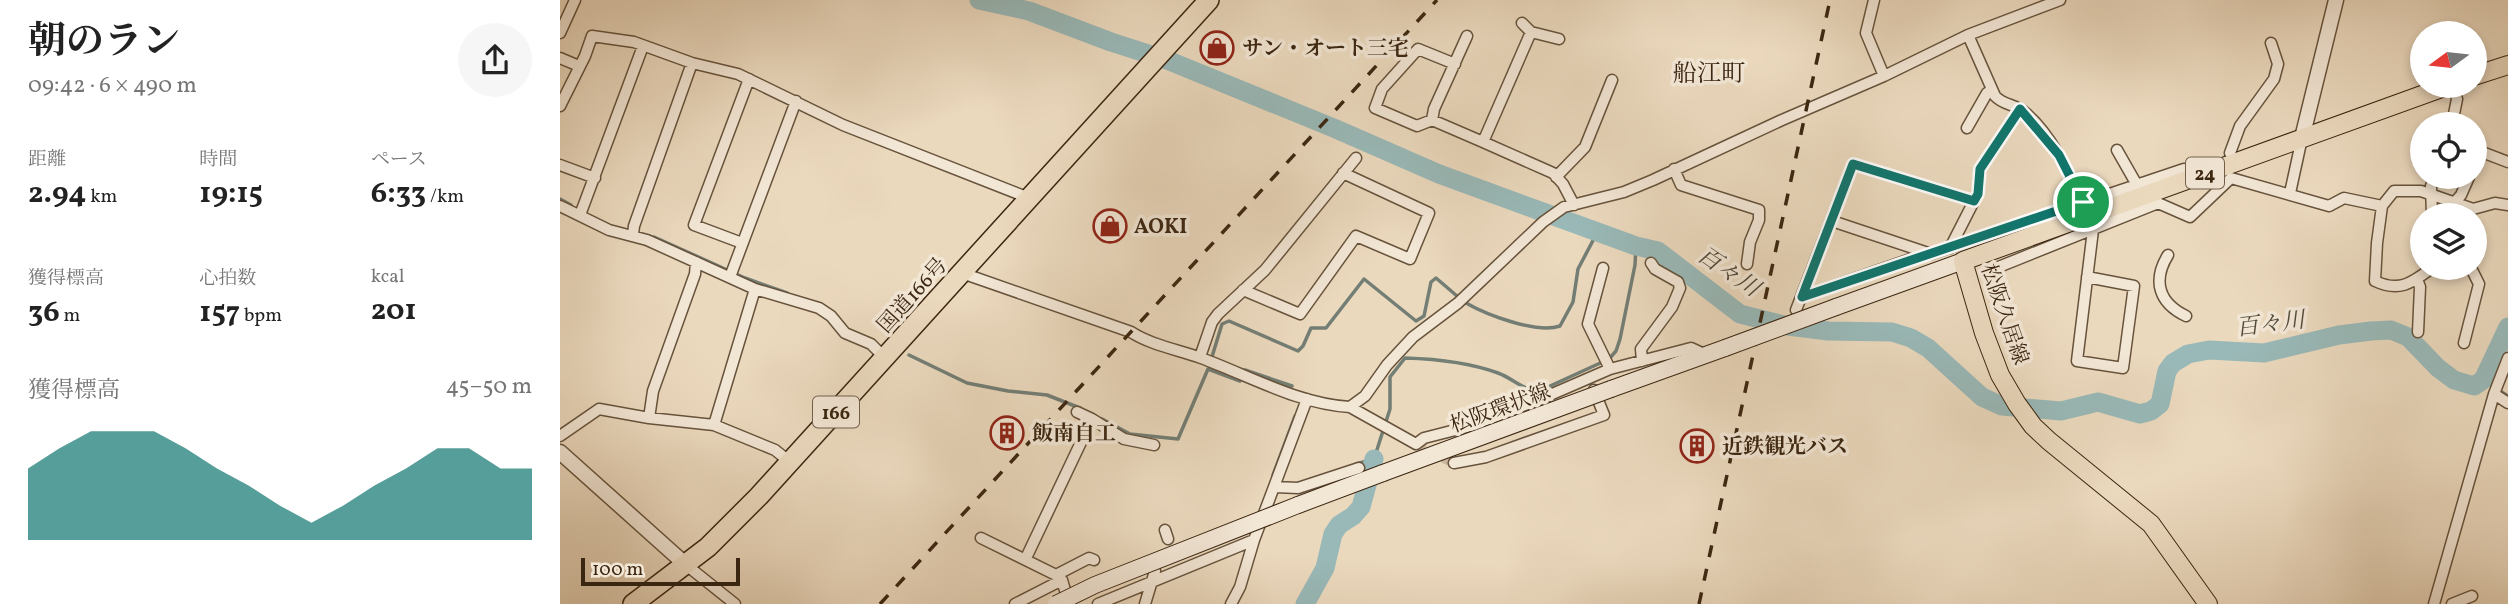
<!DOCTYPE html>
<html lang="ja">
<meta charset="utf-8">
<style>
body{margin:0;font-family:Vollkorn,"Noto Serif JP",serif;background:#f6f6f6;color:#222;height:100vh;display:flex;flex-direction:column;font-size:26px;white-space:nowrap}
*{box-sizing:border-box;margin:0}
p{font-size:23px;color:#767676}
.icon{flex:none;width:38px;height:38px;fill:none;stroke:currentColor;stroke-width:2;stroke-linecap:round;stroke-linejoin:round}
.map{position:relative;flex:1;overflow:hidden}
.drawer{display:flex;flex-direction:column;background:#fff;width:560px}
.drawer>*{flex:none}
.needle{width:46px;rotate:255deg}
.fabs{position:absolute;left:1850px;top:21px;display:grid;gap:14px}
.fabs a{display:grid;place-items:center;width:77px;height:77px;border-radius:50%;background:#fff;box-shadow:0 4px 10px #0003;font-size:35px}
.scale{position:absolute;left:21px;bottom:18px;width:159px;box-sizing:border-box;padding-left:7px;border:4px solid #3b2611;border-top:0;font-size:19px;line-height:24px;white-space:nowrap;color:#3b2611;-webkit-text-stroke:5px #f2e6d5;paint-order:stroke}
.pin{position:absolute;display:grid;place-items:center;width:60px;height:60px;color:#fff;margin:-30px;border:4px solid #fff;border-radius:50%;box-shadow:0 2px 7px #0007}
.round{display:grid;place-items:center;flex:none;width:74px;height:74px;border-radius:37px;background:#f6f6f6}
.head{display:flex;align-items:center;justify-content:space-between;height:119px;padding:0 28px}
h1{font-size:38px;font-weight:700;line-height:52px}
.figures{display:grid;grid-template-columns:repeat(3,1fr);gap:10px;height:119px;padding:7px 28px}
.figures div{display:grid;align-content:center}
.figures b{font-size:30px;font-weight:700}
.figures small{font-size:19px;font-weight:400}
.figures p{font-size:19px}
.chart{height:196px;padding:14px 28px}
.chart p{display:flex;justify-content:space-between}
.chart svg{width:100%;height:126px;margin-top:7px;fill:#0f766e;opacity:.7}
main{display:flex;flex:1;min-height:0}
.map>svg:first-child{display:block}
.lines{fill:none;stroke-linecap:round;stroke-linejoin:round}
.stream{stroke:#737e75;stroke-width:3.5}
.river{stroke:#99b9b8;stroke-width:19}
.minor-tunnel{stroke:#c8b59b;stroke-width:10;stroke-dasharray:10 5;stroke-linecap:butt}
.minor-casing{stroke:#67533c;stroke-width:13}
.tertiary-casing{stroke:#67533c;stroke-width:17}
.secondary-casing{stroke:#3b2611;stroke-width:18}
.primary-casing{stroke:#3b2611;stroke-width:20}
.trunk-casing{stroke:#3b2611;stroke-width:22}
.minor{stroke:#f2e6d5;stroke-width:10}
.tertiary{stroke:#f2e6d5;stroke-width:14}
.secondary{stroke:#f2e6d5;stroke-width:16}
.primary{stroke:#ebd9be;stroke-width:18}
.trunk{stroke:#ebd9be;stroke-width:19}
.rail{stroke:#3b2611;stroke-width:3.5;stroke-dasharray:12 12;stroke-linecap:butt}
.secondary-bridge-casing{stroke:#3b2611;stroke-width:18;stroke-linecap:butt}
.secondary-bridge{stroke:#f2e6d5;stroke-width:16}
.route-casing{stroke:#fff;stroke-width:14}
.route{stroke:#0f766e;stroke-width:9}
.labels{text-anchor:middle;stroke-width:7;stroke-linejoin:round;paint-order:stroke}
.shield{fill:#f2e6d5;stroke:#72604c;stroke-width:2}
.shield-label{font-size:19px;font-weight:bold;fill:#3b2611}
.poi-label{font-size:21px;font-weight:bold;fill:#3b2611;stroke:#f2e6d5;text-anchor:start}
.street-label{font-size:21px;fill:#3b2611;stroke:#f2e6d5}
.water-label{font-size:23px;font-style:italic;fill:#524b3b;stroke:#f2e6d5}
.quarter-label{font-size:24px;fill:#3b2611;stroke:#f2e6d5}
</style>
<main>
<section class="drawer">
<div class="head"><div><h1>朝のラン</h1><p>09:42 · 6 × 490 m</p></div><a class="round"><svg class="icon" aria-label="share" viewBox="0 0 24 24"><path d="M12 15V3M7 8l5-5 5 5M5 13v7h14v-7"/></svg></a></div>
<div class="figures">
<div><p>距離</p><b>2.94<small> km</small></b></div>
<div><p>時間</p><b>19:15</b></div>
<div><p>ペース</p><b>6:33<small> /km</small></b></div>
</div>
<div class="figures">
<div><p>獲得標高</p><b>36<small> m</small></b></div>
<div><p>心拍数</p><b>157<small> bpm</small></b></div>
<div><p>kcal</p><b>201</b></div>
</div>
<div class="chart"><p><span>獲得標高</span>45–50 m</p>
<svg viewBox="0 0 160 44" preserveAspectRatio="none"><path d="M0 44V19L10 12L20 6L30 6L40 6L50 12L60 19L70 25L80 32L90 38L100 32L110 25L120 19L130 12L140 12L150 19L160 19V44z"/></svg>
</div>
</section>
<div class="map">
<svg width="1948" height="604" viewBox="0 0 1948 604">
<rect width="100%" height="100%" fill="#ebd9be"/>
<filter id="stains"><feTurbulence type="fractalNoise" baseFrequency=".00286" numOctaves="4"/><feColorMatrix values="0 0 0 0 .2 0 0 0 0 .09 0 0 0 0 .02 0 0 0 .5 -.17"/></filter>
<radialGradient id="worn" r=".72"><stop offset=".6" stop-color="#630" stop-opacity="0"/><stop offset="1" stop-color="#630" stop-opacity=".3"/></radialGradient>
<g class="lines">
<!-- stream -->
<path class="stream" d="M0,199l11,6
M94,237l91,41 42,15
M906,303c21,12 71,31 94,23l13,-24 5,-33 20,-38
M349,355l58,28 41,8 39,4 33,13
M651,360l11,-36 7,-3 69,30 5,-5 8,-18h15l38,-49 52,42 8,-5 7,-34 5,-4 21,18
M685,370l47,16
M1923,380l25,16
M542,419l28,15 48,5 30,-70 32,12
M796,464l18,-5 16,-50v-32l15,-19c32,1 63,4 93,15 14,5 24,16 39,19l72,-33 7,-8 4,-12 15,-74 1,-19
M713,475l22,-59"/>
<!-- river -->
<path class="river" d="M419,0l50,11 82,31 56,18 169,69 103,45 197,72 22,5 82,63 48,12 40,5 64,1 19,6 17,10 54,49 20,9 59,5 37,-9 42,12 11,-3 9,-7 7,-33 6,-8 15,-9 21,-4 55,3 75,-18 32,-4 20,-1 17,7 30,31 16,12 20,6 9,-6 25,-53
M745,604l20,-36 8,-34 6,-9 14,-9 8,-9 13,-48"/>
<!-- minor-tunnel -->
<path class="minor-tunnel" d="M856,444l38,19"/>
<defs>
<path id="minor" d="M1314,0l-8,33 18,43
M962,23l9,9 28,7
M0,33l15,-33
M1408,35l27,61c8,9 19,8 28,15 27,21 46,62 60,92
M0,58l19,8
M895,64l-37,-15 -36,40 -7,19 42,18 15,-6 51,22 48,-110
M0,106l25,-50 7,-20 42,6 58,21 46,11 105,51 186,73
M872,120l2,-11 33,-73
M1892,124l5,-25 -3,-13
M1407,128l20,-35 5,-3
M923,142l70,31 10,11 11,21
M1914,149l34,13
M1557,150l20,35
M1670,153l10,-27 34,-47 4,-15 -7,-21
M0,165l35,13
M1114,169l7,16 78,25v10l-9,22 -3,22
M996,177l29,-30 27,-67
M1730,193l12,-55
M1414,201l4,-7 2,-25 40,-60
M1895,202l6,-7 8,-18
M0,206l49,24 38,10 108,49 64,19 12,8 14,17 26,11 14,14
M20,215l63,-169
M1872,215l-1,-29 4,-9
M1272,221l99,33 253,-85 9,9
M73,235l1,-9 58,-163
M182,243l-48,-18 55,-146
M1608,255c-16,26 -9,48 18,61
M1043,268l-15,56 22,45
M1436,268l162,-65 32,14 41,-39 98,28 15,-8 38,8
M1872,268c-19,14 -32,25 -57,13l2,-38 5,-37 12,-15h27l52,18 22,-6 13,2
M402,273l169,59c20,13 48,18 70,26 49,18 97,46 149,49l15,-11 22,-31 26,-28 45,-34 85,-81 21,-15 60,-15 29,-12 129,-60 102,-44 84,-41 92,-35
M170,277l66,-176
M1527,277l47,9 -11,82 -46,-7 16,-131
M1857,279l3,8 -2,45
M683,290l57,24 56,-78 54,23 19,-46 -86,-40
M1242,297l126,-44
M1236,310l57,-146 121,37 -24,47
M1904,343l15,-59 -8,-16
M640,357l12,-35 6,-8 47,-44 91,-112
M1082,361l-1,-12 31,-42 8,-19 -2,-6 -23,-13 -4,-6
M1934,394l14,9
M790,407l66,37 8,-6 47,-12 72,-28 67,-29 81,-21 15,7
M517,412l15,7
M89,418l4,-27 42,-117 1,-12
M154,425l41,-136
M0,436l39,-27 50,9 65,7 61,25 15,12
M894,463l32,-6 118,-42 -10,-25
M715,487l23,1 61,-20
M605,530l3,9
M421,538l75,37 6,5 7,24
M466,558l66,-139 32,20 30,6
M125,564l50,40
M496,575l33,-17 5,2
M455,604l47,-24
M538,604l156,-64
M585,604l10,-33
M671,604l9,-17 14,-47 53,-141
M1874,604l60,-210 14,-36
M1892,604l20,-8"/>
<path id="tertiary" d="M1742,138l34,-138
M0,452l125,112"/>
<path id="secondary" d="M1276,307l127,-46
M1051,389l114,-41
M738,505l85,-32"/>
<path id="primary" d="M1914,76l34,-11
M1648,604l-57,-80 -102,-83 -16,-15 -16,-22 -17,-29 -16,-42 -21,-72 484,-175"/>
<path id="trunk" d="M73,604l75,-57 51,-51 450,-496"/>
</defs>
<!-- minor casing -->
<use href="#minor" class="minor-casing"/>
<!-- tertiary casing -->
<use href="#tertiary" class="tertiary-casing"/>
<!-- secondary casing -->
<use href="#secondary" class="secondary-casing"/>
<!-- primary casing -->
<use href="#primary" class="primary-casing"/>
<!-- trunk casing -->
<use href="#trunk" class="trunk-casing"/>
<!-- minor -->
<use href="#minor" class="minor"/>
<!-- tertiary -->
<use href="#tertiary" class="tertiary"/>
<!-- secondary -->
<use href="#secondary" class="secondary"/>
<!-- primary -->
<use href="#primary" class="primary"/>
<!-- trunk -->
<use href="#trunk" class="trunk"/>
<!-- rail -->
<path class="rail" d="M320,604l557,-604
M1139,604l131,-604"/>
<defs>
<path id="secondary-bridge" d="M1165,348l111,-41
M823,473l228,-84
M496,604l39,-19 203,-80"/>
</defs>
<!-- secondary-bridge casing -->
<use href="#secondary-bridge" class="secondary-bridge-casing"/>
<!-- secondary-bridge -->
<use href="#secondary-bridge" class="secondary-bridge"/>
</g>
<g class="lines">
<defs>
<path id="route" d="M1460,109l39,46 24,47 -281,95 51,-133 121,37 4,-7 2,-25z"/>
</defs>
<!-- route casing -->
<use href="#route" class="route-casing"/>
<!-- route -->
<use href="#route" class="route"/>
</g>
<!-- icons -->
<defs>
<symbol id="shop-ring" viewBox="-11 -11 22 22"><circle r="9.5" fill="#f2e6d5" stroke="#8f2418" stroke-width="1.5"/><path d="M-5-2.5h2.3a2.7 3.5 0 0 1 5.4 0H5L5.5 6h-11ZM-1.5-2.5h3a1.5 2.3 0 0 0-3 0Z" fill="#8f2418"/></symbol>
<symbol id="building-ring" viewBox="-11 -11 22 22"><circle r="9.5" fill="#f2e6d5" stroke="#8f2418" stroke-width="1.5"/><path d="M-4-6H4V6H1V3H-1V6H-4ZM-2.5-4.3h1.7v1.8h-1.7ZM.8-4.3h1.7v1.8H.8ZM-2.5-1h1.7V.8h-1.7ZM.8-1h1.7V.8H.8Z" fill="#8f2418"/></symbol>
</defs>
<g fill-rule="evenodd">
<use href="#shop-ring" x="638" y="29" width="38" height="38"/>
<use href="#shop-ring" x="531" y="207" width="38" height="38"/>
<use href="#building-ring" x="428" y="414" width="38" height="38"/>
<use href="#building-ring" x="1118" y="427" width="38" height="38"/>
</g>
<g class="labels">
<!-- shield labels -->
<g class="shield">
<rect x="1626" y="157.5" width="38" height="31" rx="5"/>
<rect x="253" y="396.5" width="46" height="31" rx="5"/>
</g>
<g class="shield-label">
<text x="1645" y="180">24</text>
<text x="276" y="419">166</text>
</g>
<!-- poi labels -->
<g class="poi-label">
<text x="682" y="55">サン・オート三宅</text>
<text x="574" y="233">AOKI</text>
<text x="472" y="440">飯南自工</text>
<text x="1162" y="453">近鉄観光バス</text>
</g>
<!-- street labels -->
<g class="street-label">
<text transform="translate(352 295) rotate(-48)" y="7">国道166号</text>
<text transform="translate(1445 314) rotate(71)" y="7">松阪久居線</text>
<text transform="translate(940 408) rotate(-20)" y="7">松阪環状線</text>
</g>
<!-- water labels -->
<g class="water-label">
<text transform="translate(1169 271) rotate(34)" y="8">百々川</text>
<text transform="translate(1710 323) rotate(-7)" y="8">百々川</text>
</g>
<!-- quarter labels -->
<g class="quarter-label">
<text x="1149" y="81">船江町</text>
</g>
</g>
<rect width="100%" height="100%" filter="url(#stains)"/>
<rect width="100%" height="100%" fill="url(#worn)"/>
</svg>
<div class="fabs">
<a><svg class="needle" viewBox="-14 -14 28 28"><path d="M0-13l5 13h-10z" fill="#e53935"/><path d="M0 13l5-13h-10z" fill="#767676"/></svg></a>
<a><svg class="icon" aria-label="locate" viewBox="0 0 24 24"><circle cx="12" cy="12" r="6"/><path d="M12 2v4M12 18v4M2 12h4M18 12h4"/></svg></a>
<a><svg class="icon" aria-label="layers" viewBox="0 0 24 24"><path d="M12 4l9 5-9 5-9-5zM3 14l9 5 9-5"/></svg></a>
</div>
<div class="scale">100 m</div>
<div class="pin" style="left:1523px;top:202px;background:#1e9e55"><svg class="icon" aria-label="arrive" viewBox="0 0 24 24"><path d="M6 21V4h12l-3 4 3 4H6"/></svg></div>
</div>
</main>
